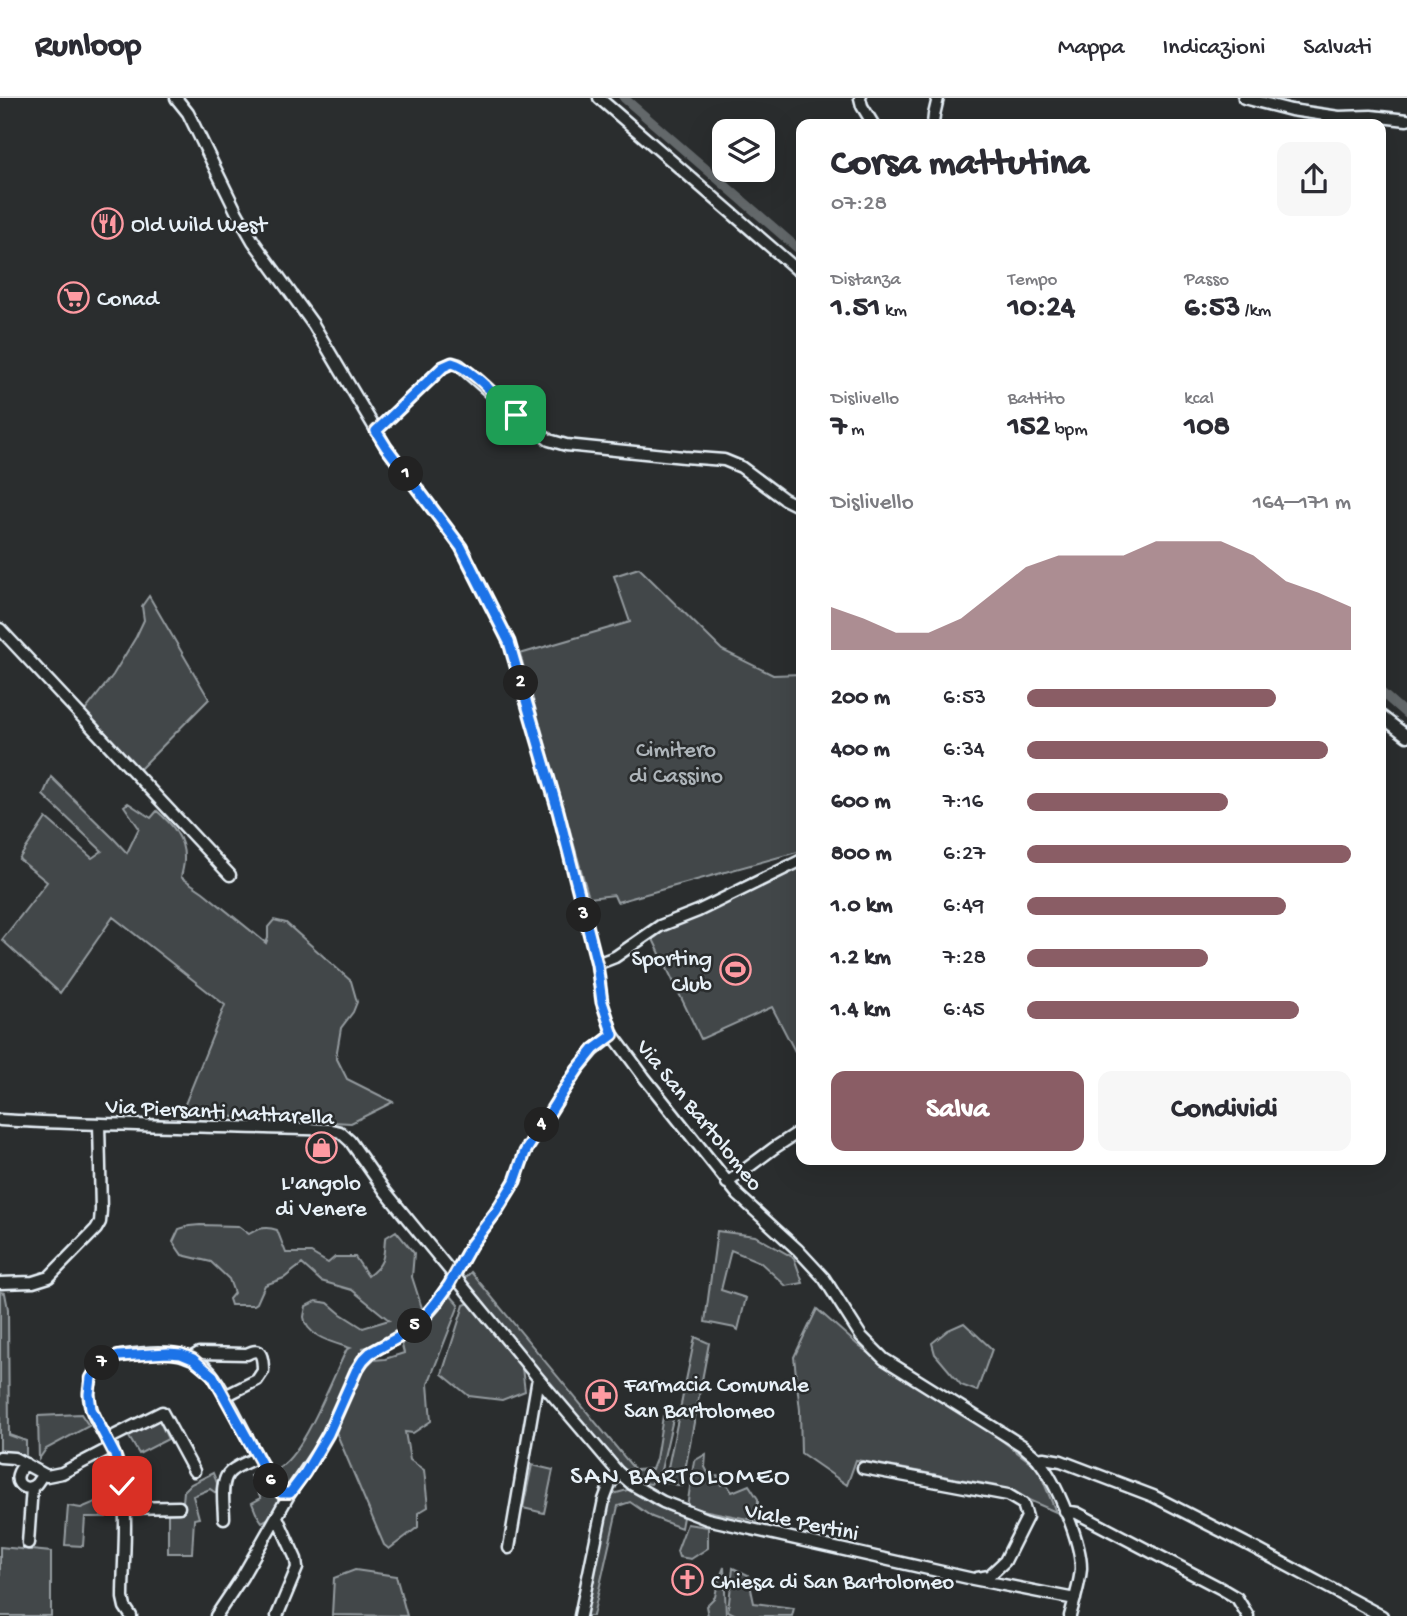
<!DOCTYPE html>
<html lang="it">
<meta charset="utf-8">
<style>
body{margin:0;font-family:"Gochi Hand",sans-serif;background:#f7f7f7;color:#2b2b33;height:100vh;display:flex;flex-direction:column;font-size:26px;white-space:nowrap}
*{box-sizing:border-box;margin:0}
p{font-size:23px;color:#7c7c81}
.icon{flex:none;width:38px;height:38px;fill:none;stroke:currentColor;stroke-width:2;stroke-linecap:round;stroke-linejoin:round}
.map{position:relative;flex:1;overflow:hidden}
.side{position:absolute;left:796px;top:21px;width:590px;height:1046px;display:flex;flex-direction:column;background:#fff;border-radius:14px;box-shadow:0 7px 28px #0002}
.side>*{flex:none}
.fabs{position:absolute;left:712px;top:21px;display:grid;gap:14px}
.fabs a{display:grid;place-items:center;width:63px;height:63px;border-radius:14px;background:#fff;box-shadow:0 7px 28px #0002;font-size:35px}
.pin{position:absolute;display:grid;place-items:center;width:60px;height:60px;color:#fff;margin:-30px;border-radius:14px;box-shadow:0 4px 10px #0006}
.km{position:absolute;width:35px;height:35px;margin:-18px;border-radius:50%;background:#222;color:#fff;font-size:19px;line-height:35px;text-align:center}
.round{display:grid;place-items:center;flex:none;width:74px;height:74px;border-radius:14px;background:#f7f7f7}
.overview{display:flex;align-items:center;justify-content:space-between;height:119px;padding:0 35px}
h1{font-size:38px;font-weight:700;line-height:52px}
.figures{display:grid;grid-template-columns:repeat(3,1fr);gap:10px;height:119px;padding:7px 35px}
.figures div{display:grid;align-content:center}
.figures b{font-size:30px;font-weight:700}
.figures small{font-size:19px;font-weight:400}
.figures p{font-size:19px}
.chart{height:196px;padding:14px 35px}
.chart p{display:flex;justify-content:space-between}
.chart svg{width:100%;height:126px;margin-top:7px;fill:#8a5d65;opacity:.7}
.button{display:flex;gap:14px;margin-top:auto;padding:14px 35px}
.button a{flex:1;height:80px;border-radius:14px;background:#8a5d65;color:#fff;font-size:28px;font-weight:700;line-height:80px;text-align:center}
.button a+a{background:#f7f7f7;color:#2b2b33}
ul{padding:0 35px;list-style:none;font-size:23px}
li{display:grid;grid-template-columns:112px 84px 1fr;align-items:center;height:52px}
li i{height:18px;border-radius:9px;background:#8a5d65}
header{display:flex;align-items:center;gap:42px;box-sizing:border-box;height:98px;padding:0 35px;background:#fff;border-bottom:2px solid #e1e1e2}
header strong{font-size:33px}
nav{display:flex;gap:38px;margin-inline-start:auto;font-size:24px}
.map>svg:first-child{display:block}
.green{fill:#424648;stroke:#959ca0;stroke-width:2}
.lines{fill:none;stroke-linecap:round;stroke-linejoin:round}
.canal{stroke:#63686b;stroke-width:9}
.minor-casing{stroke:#e8f1f8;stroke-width:15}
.minor{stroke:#2a2d2e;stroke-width:10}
.route-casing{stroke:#fff;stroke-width:14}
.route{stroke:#1a73e8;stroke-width:9}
.labels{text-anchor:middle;stroke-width:5;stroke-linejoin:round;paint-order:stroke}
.poi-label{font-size:23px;fill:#e8f1f8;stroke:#2a2d2e;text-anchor:start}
.park-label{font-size:23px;fill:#aeb5ba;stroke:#2a2d2e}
.street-label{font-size:23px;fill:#e8f1f8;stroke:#2a2d2e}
.quarter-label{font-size:26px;letter-spacing:2px;fill:#e8f1f8;stroke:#2a2d2e}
</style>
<header>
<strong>Runloop</strong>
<nav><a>Mappa</a><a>Indicazioni</a><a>Salvati</a></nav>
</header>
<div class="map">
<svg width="1407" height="1518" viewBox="0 0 1407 1518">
<rect width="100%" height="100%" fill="#2a2d2e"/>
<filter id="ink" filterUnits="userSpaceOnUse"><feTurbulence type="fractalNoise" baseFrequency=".0143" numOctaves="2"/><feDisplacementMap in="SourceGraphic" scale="14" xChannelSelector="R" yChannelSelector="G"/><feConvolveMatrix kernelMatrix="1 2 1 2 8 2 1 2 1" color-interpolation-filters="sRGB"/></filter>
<g filter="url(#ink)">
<!-- green -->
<path class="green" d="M639,470l83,82 51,25 28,-1v177l-184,51 -3,-7 -25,3 -69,-244 110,-32 -16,-46z
M149,498l60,103 -70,71 -54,-59 28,-36 23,-38 8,-17 -2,-14z
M51,679l63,62 13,14 12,-25 -15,-22 4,-3 23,15 6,-7c15,13 28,27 27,49 0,6 -2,12 -3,17l22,15 63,51 2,-5v-11l6,-7 12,3 65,58 6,21 -4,10 -12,16 -5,29 11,22 46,23 -42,21 -170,-9 44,-109 -112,-88 -53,76 -58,-53 45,-58 -28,-23 27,-41 46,40 10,-7 -59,-56z
M801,766v199l-29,-56 -71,32 -51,-106z
M200,1127l38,1 11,8c10,-6 17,-8 28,-4l9,23h25l17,10 7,-6h20l13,19c16,-12 16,-18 17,-38l11,-7 18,22 -2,24 10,31 -1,8c-16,14 -38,30 -59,32l7,1 -39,79 -40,58c-8,-2 -11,-10 -14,-16 29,-16 55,-90 71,-121l3,-1c-15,-5 -44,-11 -46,-31 0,-1 2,-10 2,-11l10,-5 12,2 13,11 22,14 26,-8 -37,-30 -31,-9 -19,-17 -18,14 -19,7 -8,18 -3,2h-23l-2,-6 5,-6 -5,-14 -18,-17 -29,-7 -9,-13 6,-13 10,-3z
M717,1133l38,5 39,22 9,25 -17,3 -26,-24 -29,-12 -10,40 25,8 -8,32 -3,-2 -30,-6z
M471,1174l164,198 17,-1 4,-10 7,-43 10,3 -12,51 -10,14 -17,-3 -18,-16 -154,-184z
M0,1194l5,1 3,16 1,126 17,6v15l-26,-3z
M450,1197l9,10 -31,79 3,37 -18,12 -8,-1 5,28 14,10 4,37 -10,6v14l-29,22 -5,-4 -48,-113 16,-40 11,-22 10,-10 12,-1 19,-6 -3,-12 29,-25 13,-16z
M469,1205l53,65 3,23 -23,9 -33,-4 -27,-22 22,-69z
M817,1211l43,38 132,86 46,35 18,44 -59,-26 -141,-26 -9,25 -46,-32 -1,-43 -6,-53z
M964,1225l28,26 -15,42 -16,-6 -26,-31 -3,-11 16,-13z
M695,1239l14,6 -27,143 -17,-4z
M81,1316l8,12 -43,23 -7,10 -1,-43z
M157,1318l11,23 -29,15 -13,-22z
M706,1356l-1,13 5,10 8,-1 3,9 5,-2 6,9 17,-7 9,14v22l-71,-14 7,-46z
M532,1367l21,5 -9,43 -21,-5z
M260,1372l19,31 1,6 -5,8 -13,7 -6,-9 -4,-10 9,-5 -11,-22z
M213,1375l4,10 -1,10 -6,-4 -17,7 6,22 -5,1 -2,34h-24v-39l14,-1 2,-22 7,-7z
M631,1391l23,16 29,12 -2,11 -29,-11 -22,-15 -12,4 -25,110h-11l27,-117 4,-5z
M105,1400l1,19h-21l-2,29 -18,-1 3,-39 13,2z
M687,1426l21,3v21l-17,11 -12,-2 -2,-6z
M0,1449l51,5v64h-51z
M724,1469l2,49h-18l-2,-10 9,-9 3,-15z
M733,1470l15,7 6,28 40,5 -2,8h-54l-10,-5z
M355,1472l41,6 11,40 -75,-1 2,-37z"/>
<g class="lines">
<!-- canal -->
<path class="canal" d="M624,0l178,154
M1381,594l26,23"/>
<defs>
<path id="minor" d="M176,0l12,15 49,100 16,28 60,83 73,123 75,100 48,95 49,169 39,153 5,38 11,33 31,42 94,118 60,55 26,28 37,58 23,23 139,87c5,5 12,9 16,15 17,21 42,80 42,107 -1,16 -7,33 -11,48
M599,0l203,176
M860,0l2,8 11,18
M1244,0l47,12 48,7 32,-1 36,4
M933,26l1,-9 4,-17
M376,333l67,-64 9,-4 7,2 57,50 33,25 17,5 118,12 40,3 17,7 43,32 18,9
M0,531l230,246
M1381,618l26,20
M597,866l18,-7 45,-31 38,-15 104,-51
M0,1022c110,6 221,6 332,10l8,2 10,9 35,50 25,31 128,156 80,94 15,13 30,17 44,17 266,60 102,20
M727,1085l47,-35 28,-18
M0,1185l33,-1 16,-5 47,-48 4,-7 1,-12 -2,-86
M193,1261l1,-3 5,-3 48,1c15,-9 16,5 16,17l-6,9 -32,16
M108,1341l54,-27 32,59
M0,1359l14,1 33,18 15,-3 50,-26
M1038,1361l6,-1 17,3 92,35 92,47 137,73
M26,1366c-19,15 -2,31 10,20 1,-1 6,-9 7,-10
M863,1370l145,27 15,9 4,13 -22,44 -16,15 -12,2
M124,1410l55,-1
M1065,1413l12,2 143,75 17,10 11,18
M224,1420c0,-12 -4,-34 4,-44 6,-8 21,-12 29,-17
M28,1445l4,-56
M509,1450l29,-170
M131,1518l-6,-9 -2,-9c0,-44 7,-90 -5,-133 -6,-25 -30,-46 -29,-73 1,-20 13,-33 32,-36 18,-3 47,-6 64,0 10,3 19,9 26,17 9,11 15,25 22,37 13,25 26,51 40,75l8,8h9
M216,1518l26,-39 48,-84 27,-40 11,-19 28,-63 7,-11 7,-7 39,-22 11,-9 15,-17 14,-20 22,-40 25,-33 19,-31 10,-29 39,-62 14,-21 16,-19 19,-15
M277,1518l20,-48 -1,-9 -19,-42
M580,1518l24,-116 6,-16 8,-12"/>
</defs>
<!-- minor casing -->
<use href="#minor" class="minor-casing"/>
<!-- minor -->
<use href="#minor" class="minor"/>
</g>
</g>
<g class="lines" filter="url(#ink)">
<defs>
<path id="route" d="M122,1388l-7,-31 -24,-46 -2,-15 2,-16 9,-13 9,-6 10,-3 49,-3 13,1 12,5 20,17 60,109 8,8h9l15,-20 23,-39 28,-63 7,-11 7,-7 40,-22 10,-9 15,-18 14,-19 22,-40 25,-33 19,-31 10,-29 39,-62 14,-21 16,-20 19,-14 -11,-33 -5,-38 -39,-153 -49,-169 -48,-95 -75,-100 -10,-16 67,-64 9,-4c20,5 48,38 64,52"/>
</defs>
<!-- route casing -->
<use href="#route" class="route-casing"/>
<!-- route -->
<use href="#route" class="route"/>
</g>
<!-- icons -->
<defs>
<symbol id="restaurant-ring" viewBox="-11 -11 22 22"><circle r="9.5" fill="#2a2d2e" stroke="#ff9aa2" stroke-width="1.5"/><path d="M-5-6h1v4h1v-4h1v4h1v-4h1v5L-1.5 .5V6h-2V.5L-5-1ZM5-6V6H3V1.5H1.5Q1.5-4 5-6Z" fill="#ff9aa2"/></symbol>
<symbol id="supermarket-ring" viewBox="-11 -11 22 22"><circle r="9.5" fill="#2a2d2e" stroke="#ff9aa2" stroke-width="1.5"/><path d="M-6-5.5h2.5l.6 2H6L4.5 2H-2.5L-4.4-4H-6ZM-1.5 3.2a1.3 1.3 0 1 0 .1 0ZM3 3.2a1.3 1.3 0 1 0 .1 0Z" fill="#ff9aa2"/></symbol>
<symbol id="stadium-ring" viewBox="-11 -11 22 22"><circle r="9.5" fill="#2a2d2e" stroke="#ff9aa2" stroke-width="1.5"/><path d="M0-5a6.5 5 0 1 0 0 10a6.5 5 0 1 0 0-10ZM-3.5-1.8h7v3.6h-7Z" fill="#ff9aa2"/></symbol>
<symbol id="shop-ring" viewBox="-11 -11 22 22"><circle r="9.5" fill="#2a2d2e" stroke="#ff9aa2" stroke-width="1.5"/><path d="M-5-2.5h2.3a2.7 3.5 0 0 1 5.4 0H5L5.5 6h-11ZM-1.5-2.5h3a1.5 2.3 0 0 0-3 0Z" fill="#ff9aa2"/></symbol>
<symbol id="pharmacy-ring" viewBox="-11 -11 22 22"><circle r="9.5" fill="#2a2d2e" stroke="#ff9aa2" stroke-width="1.5"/><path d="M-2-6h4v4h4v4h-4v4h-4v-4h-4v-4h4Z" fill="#ff9aa2"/></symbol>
<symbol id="church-ring" viewBox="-11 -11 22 22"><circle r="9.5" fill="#2a2d2e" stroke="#ff9aa2" stroke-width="1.5"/><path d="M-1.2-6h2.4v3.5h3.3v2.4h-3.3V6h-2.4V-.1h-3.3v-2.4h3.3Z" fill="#ff9aa2"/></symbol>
</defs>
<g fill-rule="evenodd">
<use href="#restaurant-ring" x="90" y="108" width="35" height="35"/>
<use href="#supermarket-ring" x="56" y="182" width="35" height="35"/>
<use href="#stadium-ring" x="718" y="854" width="35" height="35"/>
<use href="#shop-ring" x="304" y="1032" width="35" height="35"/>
<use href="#pharmacy-ring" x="584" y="1280" width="35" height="35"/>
<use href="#church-ring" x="670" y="1464" width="35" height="35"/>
</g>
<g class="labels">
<!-- poi labels -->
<g class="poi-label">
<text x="131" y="133">Old Wild West</text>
<text x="97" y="207">Conad</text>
<text x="712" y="867" text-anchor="end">Sporting<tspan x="712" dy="26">Club</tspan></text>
<text x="321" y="1091" text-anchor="middle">L'angolo<tspan x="321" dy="26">di Venere</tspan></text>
<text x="624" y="1293">Farmacia Comunale<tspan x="624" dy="26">San Bartolomeo</tspan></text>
<text x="711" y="1490">Chiesa di San Bartolomeo</text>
</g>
<!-- park labels -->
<g class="park-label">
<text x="676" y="658">Cimitero<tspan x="676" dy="26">di Cassino</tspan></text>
</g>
<!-- street labels -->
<g class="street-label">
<text transform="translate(220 1012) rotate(3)" y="8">Via Piersanti Mattarella</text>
<text transform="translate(701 1016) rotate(51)" y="8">Via San Bartolomeo</text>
<text transform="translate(802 1422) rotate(12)" y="8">Viale Pertini</text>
</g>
<!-- quarter labels -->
<g class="quarter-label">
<text x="681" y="1385">SAN BARTOLOMEO</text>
</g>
</g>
</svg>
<div class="fabs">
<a><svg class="icon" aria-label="layers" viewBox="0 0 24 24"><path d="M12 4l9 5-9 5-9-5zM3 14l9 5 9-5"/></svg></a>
</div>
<div class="pin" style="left:516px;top:317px;background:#1e9e55"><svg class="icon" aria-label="arrive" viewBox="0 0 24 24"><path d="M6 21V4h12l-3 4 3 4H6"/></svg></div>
<div class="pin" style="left:122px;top:1388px;background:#d93025"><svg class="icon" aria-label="check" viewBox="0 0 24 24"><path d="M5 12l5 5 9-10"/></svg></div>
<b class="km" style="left:406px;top:376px">1</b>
<b class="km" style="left:521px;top:585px">2</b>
<b class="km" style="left:584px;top:817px">3</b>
<b class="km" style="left:542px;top:1027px">4</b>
<b class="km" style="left:415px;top:1228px">5</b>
<b class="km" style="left:271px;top:1383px">6</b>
<b class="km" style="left:102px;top:1265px">7</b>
<section class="side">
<div class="overview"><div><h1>Corsa mattutina</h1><p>07:28</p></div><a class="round"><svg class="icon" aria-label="share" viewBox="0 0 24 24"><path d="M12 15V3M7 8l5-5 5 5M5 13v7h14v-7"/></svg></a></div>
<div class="figures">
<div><p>Distanza</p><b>1.51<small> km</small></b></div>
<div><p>Tempo</p><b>10:24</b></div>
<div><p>Passo</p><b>6:53<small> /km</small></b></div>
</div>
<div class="figures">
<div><p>Dislivello</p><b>7<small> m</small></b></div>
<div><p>Battito</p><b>152<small> bpm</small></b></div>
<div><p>kcal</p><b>108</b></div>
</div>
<div class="chart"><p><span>Dislivello</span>164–171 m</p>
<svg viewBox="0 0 160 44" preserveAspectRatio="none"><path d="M0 44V29L10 33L20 38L30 38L40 33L50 24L60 15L70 11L80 11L90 11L100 6L110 6L120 6L130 11L140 20L150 24L160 29V44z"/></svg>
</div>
<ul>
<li><b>200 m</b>6:53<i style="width:77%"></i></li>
<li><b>400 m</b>6:34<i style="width:93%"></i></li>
<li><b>600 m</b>7:16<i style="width:62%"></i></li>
<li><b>800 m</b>6:27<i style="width:100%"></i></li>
<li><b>1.0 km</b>6:49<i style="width:80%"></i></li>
<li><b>1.2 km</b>7:28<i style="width:56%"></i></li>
<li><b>1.4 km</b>6:45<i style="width:84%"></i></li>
</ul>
<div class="button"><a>Salva</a><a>Condividi</a></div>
</section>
</div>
